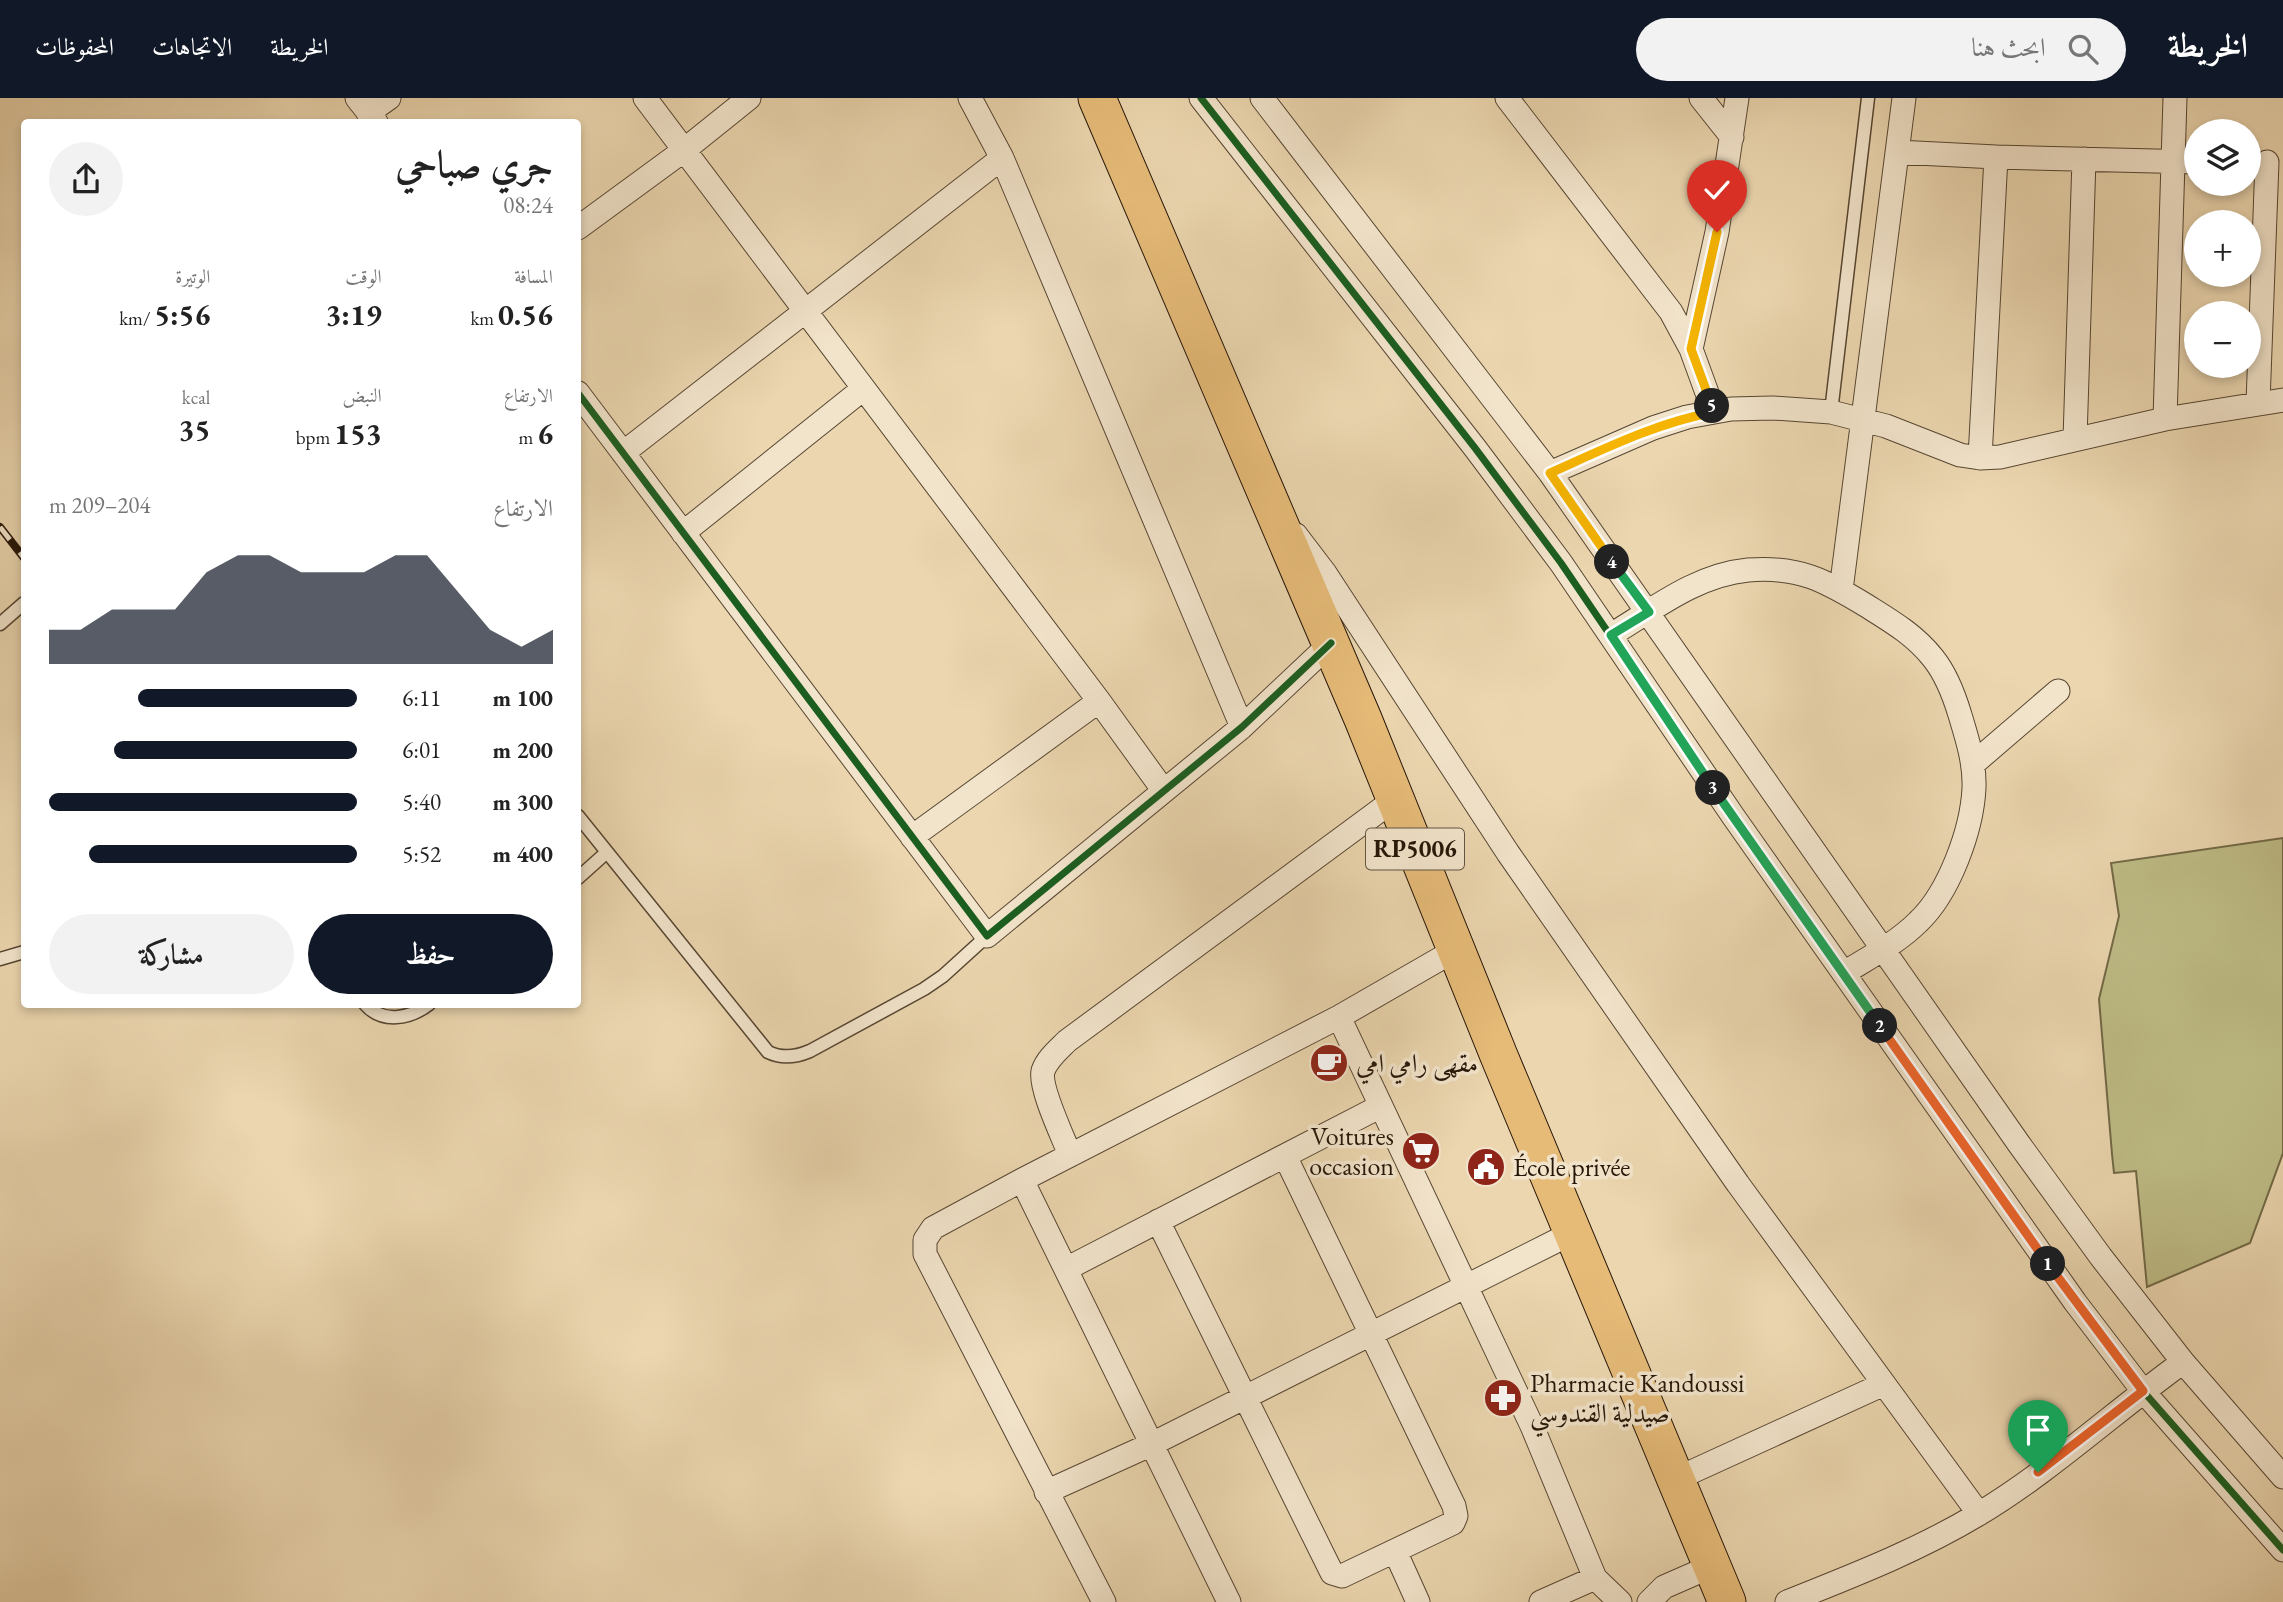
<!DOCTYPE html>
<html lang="ar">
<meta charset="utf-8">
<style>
body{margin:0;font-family:"EB Garamond",Amiri,serif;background:#f2f2f2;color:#222;direction:rtl;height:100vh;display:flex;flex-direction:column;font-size:26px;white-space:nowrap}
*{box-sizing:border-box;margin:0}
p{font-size:23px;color:#767676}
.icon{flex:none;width:38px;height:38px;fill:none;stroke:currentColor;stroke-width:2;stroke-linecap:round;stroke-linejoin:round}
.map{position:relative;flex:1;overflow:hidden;direction:ltr}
.details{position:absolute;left:21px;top:21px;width:560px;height:889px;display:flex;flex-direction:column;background:#fff;border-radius:7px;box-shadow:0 4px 10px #0003;direction:rtl}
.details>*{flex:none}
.controls{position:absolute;left:2184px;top:21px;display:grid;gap:14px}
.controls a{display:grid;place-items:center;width:77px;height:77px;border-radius:50%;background:#fff;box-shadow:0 4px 10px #0003;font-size:35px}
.pin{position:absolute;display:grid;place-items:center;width:60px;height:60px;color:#fff;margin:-72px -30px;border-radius:50% 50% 50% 0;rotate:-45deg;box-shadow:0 0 7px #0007}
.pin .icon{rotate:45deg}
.km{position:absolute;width:35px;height:35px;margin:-18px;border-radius:50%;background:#222;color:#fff;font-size:19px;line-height:35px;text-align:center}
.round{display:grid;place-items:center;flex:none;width:74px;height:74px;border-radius:37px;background:#f2f2f2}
.overview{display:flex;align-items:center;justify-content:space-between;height:119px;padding:0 28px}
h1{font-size:38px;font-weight:700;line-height:52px}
.stats{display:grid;grid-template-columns:repeat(3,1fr);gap:10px;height:119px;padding:7px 28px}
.stats div{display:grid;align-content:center}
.stats b{font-size:30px;font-weight:700}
.stats small{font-size:19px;font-weight:400}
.stats p{font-size:19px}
.chart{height:196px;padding:14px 28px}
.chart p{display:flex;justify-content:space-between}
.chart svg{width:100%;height:126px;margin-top:7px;fill:#111827;opacity:.7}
.button{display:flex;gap:14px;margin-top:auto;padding:14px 28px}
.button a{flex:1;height:80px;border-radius:42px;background:#111827;color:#fff;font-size:28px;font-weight:700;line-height:80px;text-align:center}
.button a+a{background:#f2f2f2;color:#222}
ul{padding:0 28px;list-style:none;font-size:23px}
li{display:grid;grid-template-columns:112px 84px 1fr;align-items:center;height:52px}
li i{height:18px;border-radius:9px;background:#111827}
header{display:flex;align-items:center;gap:42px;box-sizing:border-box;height:98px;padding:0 35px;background:#111827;color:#fff}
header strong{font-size:33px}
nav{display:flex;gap:38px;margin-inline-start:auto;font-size:24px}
.search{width:490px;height:63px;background:#f2f2f2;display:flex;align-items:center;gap:18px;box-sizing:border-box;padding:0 24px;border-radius:38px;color:#767676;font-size:26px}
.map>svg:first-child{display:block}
.green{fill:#bebc86;stroke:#726947;stroke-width:2}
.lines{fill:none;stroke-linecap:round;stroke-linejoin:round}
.service-casing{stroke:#574632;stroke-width:15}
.minor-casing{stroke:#574632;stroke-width:25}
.primary-casing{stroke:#261608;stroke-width:39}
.service{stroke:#f2e4cb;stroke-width:12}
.minor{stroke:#f2e4cb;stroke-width:23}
.primary{stroke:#e6bb78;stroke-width:37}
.rail-casing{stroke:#261608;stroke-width:8}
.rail{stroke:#f2e4cb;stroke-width:5;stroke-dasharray:16;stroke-linecap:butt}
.cycleway-casing{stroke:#f2e4cb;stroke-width:11}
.cycleway{stroke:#1b5e20;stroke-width:7}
.split-1-casing{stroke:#fff;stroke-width:14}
.split-2-casing{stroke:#fff;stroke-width:14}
.split-3-casing{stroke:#fff;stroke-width:14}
.split-4-casing{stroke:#fff;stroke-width:14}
.split-5-casing{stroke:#fff;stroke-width:14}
.split-6-casing{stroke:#fff;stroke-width:14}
.split-1{stroke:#f0652b;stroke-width:9}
.split-2{stroke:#f0652b;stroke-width:9}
.split-3{stroke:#22a559;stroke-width:9}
.split-4{stroke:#22a559;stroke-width:9}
.split-5{stroke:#f5b400;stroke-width:9}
.split-6{stroke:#f5b400;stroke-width:9}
.labels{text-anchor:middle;stroke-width:7;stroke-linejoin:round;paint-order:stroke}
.shield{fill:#f2e4cb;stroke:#635442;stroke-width:2}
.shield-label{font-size:24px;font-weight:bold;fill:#261608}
.poi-label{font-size:26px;fill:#261608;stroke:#f2e4cb;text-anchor:start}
</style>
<header>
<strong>الخريطة</strong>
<div class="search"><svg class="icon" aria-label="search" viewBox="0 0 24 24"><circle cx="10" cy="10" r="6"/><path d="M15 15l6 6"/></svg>ابحث هنا</div>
<nav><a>الخريطة</a><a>الاتجاهات</a><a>المحفوظات</a></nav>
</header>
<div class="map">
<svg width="2283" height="1504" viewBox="0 0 2283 1504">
<rect width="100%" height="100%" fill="#ebd6af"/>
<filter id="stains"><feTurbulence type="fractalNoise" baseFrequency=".00286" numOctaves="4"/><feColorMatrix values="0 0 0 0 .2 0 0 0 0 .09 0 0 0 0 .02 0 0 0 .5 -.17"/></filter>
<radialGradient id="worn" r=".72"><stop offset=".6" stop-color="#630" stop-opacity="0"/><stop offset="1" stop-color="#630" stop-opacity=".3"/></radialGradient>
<!-- green -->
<path class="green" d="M2283,740v315l-33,90 -103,44 -11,-116 -22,2 -2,-19 -13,-155 20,-83 -8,-53z"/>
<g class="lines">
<defs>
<path id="service" d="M1831,314l37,-314
M0,526l24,-21
M578,718l190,236c14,7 28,5 42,-1l114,-62 19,-13 44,-40
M578,780l29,-26
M0,861l24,-7
M365,906c17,20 45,15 64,0"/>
<path id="minor" d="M357,0l19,24
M645,0l454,603 65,90
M970,0l32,60 240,569
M1201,0l274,350 86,115 172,253 342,486 68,89 140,159
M1262,0l288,375 469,671 82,113 82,105 100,115
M1507,0l164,214 20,37 23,63
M1701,0l31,39
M368,15l21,-15
M1897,54l99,5 200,5
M578,130l105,-77 66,-53
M1691,251l26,-117 20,-134
M578,295l409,543 255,-209 89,-84
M2258,305l9,-241
M2165,321l10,-321
M2075,341l9,-280
M623,355l379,-295
M1980,360l16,-301
M1550,375l103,-45 34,-11 44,-8 42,-1 58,4 55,14 74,29 20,3 20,-1 165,-38 118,-19
M683,435l180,-144
M1296,437l29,38 183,280 230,331 241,330
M1841,492l63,-492
M1611,537c43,-26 85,-60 137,-65 51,-4 76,10 119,36 24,15 48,29 66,52 13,16 21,37 27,57 7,23 15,48 14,73 -2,42 -25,105 -56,134 -21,21 -50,36 -74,51
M1973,666l85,-73
M912,739l187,-136
M1339,919l193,409 63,152 25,24
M1070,1057c-7,-18 -31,-68 -27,-84 4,-12 15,-21 24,-30l328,-242
M1022,1082l207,422
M1158,1123l174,352 10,3 111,-53 3,-7 -2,-10 -169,-350
M1066,1171l315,-163
M1676,1381l208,-95
M1046,1394l106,-48 422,-212
M1395,1453l23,51
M1104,1504l-179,-348v-14l8,-12 89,-48 317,-163 118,-68
M1541,1504l54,-24
M1649,1504l15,-15 48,-21
M1787,1504c65,-26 130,-51 190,-87 71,-42 138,-104 206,-153"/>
<path id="primary" d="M1097,0l266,621 136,337 228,546"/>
</defs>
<!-- service casing -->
<use href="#service" class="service-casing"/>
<!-- minor casing -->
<use href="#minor" class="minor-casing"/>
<!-- primary casing -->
<use href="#primary" class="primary-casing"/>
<!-- service -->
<use href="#service" class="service"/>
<!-- minor -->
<use href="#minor" class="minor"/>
<!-- primary -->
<use href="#primary" class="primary"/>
<defs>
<path id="rail" d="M0,429l24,31"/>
</defs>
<!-- rail casing -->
<use href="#rail" class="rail-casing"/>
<!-- rail -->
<use href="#rail" class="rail"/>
<defs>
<path id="cycleway" d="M1201,0l274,350 86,115 172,253 342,486 68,89 140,159
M578,295l409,543 255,-209 89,-84"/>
</defs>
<!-- cycleway casing -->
<use href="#cycleway" class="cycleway-casing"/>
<!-- cycleway -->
<use href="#cycleway" class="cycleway"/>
</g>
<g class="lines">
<defs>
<path id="split-1" d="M2038,1374l105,-81 -95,-127"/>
<path id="split-2" d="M1880,928l168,238"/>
<path id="split-3" d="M1713,690l167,238"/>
<path id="split-4" d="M1612,464l37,50 -38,23 102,153"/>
<path id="split-5" d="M1612,464l-62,-89c54,-24 106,-50 164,-61l-2,-6"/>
<path id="split-6" d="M1712,308l-21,-57 26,-117"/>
</defs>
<!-- split-1 casing -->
<use href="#split-1" class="split-1-casing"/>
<!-- split-2 casing -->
<use href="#split-2" class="split-2-casing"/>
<!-- split-3 casing -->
<use href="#split-3" class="split-3-casing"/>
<!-- split-4 casing -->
<use href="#split-4" class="split-4-casing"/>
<!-- split-5 casing -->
<use href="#split-5" class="split-5-casing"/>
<!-- split-6 casing -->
<use href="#split-6" class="split-6-casing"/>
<!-- split-1 -->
<use href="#split-1" class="split-1"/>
<!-- split-2 -->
<use href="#split-2" class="split-2"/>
<!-- split-3 -->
<use href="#split-3" class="split-3"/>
<!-- split-4 -->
<use href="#split-4" class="split-4"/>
<!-- split-5 -->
<use href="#split-5" class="split-5"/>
<!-- split-6 -->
<use href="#split-6" class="split-6"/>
</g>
<!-- icons -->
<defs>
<symbol id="cafe-disc" viewBox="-11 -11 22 22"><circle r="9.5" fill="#8f2418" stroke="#f2e4cb"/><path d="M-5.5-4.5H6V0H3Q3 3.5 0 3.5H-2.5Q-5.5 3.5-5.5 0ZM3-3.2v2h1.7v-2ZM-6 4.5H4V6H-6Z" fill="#fff"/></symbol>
<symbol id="supermarket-disc" viewBox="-11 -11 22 22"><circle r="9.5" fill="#8f2418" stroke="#f2e4cb"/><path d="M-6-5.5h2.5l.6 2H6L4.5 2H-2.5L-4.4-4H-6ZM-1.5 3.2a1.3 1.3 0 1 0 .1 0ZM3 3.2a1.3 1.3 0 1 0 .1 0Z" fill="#fff"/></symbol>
<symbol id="civic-disc" viewBox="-11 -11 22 22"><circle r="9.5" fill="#8f2418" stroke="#f2e4cb"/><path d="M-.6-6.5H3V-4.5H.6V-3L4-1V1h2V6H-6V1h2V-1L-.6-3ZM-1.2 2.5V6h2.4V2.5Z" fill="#fff"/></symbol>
<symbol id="pharmacy-disc" viewBox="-11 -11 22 22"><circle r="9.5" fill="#8f2418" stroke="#f2e4cb"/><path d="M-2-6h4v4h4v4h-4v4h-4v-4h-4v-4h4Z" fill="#fff"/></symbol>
</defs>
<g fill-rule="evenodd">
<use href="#cafe-disc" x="1307" y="943" width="44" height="44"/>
<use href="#supermarket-disc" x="1399" y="1031" width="44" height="44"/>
<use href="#civic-disc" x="1464" y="1047" width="44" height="44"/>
<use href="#pharmacy-disc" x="1481" y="1278" width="44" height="44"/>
</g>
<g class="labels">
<!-- shield labels -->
<rect class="shield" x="1366" y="730.5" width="98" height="41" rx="5"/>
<g class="shield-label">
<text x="1415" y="759">RP5006</text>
</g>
<!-- poi labels -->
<g class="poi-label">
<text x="1356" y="974">مقهى رامي امي</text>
<text x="1394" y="1047" text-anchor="end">Voitures<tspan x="1394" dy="30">occasion</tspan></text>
<text x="1513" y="1078">École privée</text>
<text x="1530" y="1294">Pharmacie Kandoussi<tspan x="1530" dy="30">صيدلية القندوسي</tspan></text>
</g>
</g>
<rect width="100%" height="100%" filter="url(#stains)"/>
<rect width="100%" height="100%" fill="url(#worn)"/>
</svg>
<div class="controls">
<a><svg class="icon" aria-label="layers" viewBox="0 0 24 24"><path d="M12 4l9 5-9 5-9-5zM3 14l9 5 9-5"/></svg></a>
<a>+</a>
<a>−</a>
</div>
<div class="pin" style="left:2038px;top:1374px;background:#1e9e55"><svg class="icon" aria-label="arrive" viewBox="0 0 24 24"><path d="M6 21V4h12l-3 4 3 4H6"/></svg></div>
<div class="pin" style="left:1717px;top:134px;background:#d93025"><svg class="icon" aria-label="check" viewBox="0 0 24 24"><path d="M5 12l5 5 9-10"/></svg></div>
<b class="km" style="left:2048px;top:1166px">1</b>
<b class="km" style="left:1880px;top:928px">2</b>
<b class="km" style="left:1713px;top:690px">3</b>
<b class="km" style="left:1612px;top:464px">4</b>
<b class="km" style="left:1712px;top:308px">5</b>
<section class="details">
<div class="overview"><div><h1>جري صباحي</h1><p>08:24</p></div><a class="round"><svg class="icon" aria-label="share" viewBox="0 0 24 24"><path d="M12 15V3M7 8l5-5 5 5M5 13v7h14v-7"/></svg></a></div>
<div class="stats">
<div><p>المسافة</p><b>0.56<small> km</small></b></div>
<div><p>الوقت</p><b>3:19</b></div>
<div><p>الوتيرة</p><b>5:56<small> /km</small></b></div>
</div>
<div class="stats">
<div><p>الارتفاع</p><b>6<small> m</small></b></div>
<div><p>النبض</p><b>153<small> bpm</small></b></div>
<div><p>kcal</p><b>35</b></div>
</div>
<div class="chart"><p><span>الارتفاع</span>204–209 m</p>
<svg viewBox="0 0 160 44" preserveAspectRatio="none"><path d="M0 44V32L10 32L20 25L30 25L40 25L50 12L60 6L70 6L80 12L90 12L100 12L110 6L120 6L130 19L140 32L150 38L160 32V44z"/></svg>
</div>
<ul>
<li><b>100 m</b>6:11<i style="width:71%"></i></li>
<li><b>200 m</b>6:01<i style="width:79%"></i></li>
<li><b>300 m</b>5:40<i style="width:100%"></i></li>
<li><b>400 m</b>5:52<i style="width:87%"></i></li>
</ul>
<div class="button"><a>حفظ</a><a>مشاركة</a></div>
</section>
</div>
